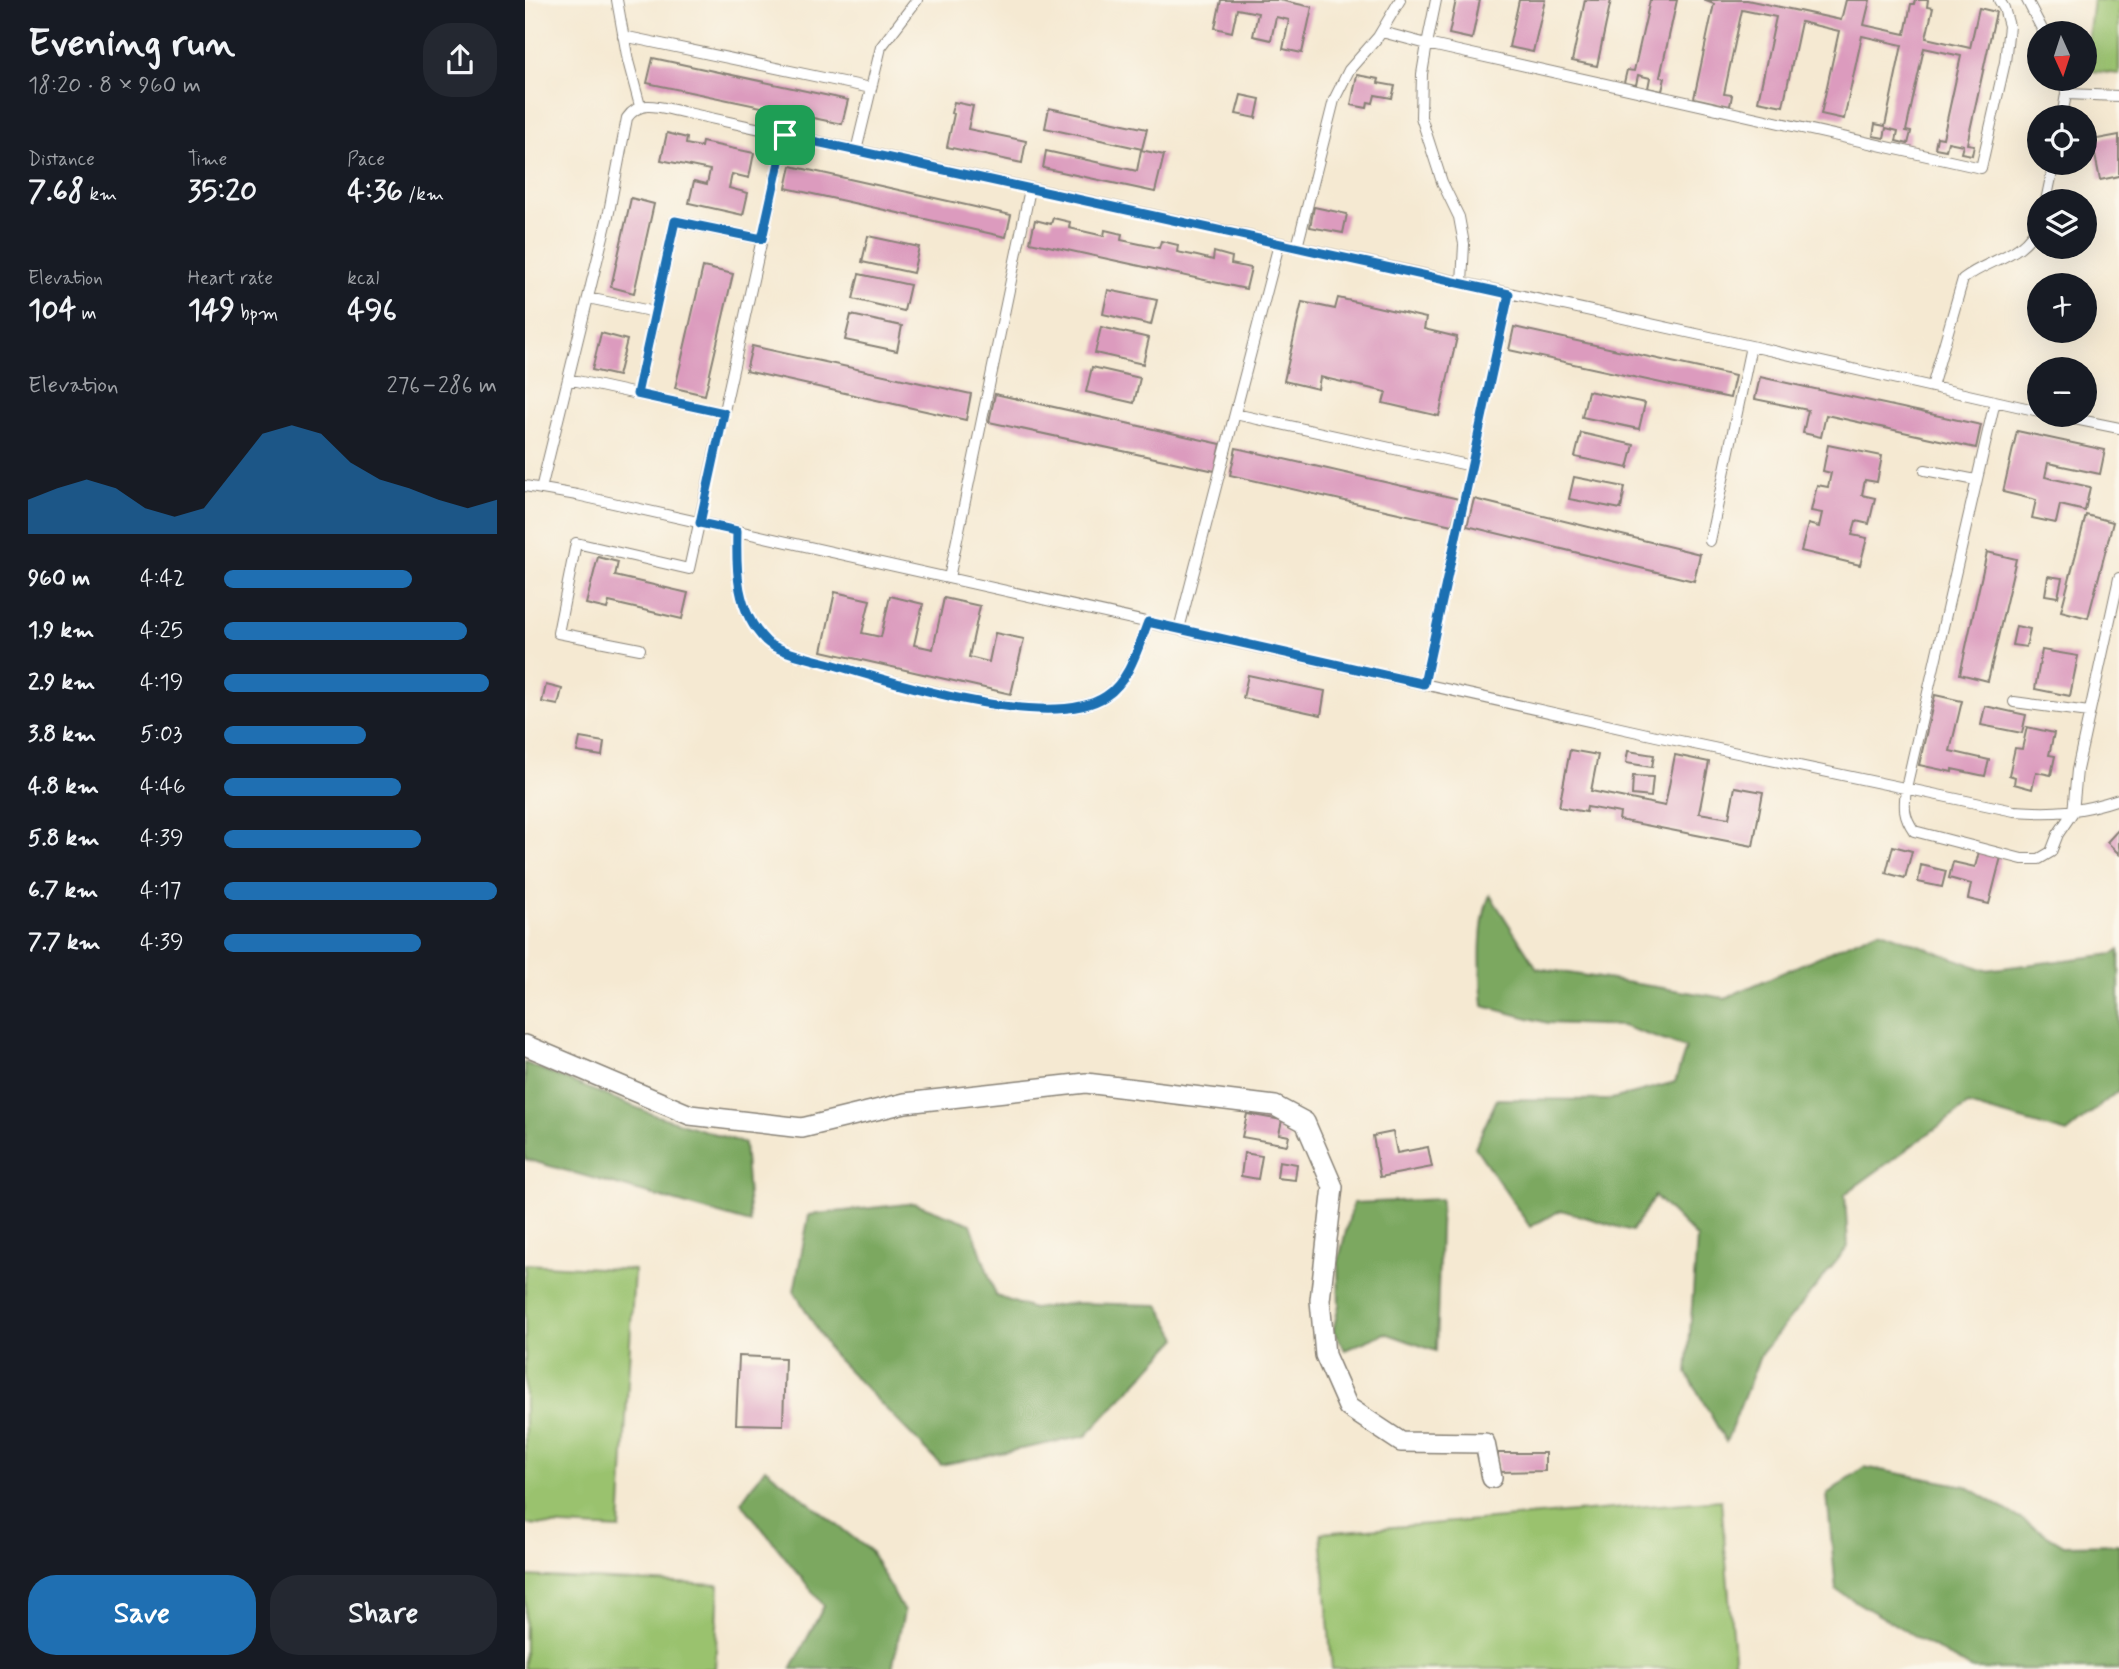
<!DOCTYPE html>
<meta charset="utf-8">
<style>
body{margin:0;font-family:Mynerve,sans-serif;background:#242831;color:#f1f3f6;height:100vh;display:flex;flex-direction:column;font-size:26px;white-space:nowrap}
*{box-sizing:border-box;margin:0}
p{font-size:23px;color:#9ea1a6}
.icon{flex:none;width:38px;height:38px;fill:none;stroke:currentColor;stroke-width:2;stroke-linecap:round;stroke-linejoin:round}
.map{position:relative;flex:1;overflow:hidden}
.panel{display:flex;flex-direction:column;background:#171b24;width:525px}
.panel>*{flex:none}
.needle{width:46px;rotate:177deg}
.fabs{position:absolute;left:1502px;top:21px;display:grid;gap:14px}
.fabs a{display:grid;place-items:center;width:70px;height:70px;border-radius:50%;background:#171b24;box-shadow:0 7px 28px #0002;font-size:35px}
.pin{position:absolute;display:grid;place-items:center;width:60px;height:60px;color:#fff;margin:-30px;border-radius:14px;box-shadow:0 4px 10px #0006}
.round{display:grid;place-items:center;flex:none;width:74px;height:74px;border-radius:28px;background:#242831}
.overview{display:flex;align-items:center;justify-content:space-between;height:119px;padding:0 28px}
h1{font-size:38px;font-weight:700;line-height:52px}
.metrics{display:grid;grid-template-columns:repeat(3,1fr);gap:10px;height:119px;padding:7px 28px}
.metrics div{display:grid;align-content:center}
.metrics b{font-size:30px;font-weight:700}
.metrics small{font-size:19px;font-weight:400}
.metrics p{font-size:19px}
.chart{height:196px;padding:14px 28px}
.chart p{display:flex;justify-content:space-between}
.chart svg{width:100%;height:126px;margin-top:7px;fill:#1f6fb2;opacity:.7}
.cta{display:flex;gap:14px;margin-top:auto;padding:14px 28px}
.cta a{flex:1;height:80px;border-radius:28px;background:#1f6fb2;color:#fff;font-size:28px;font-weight:700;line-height:80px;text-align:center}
.cta a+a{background:#242831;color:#f1f3f6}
ul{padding:0 28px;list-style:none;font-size:23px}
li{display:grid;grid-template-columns:112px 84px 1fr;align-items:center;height:52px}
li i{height:18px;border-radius:9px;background:#1f6fb2}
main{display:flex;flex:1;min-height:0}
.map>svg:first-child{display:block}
.green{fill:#9ac26e;stroke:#5b6f45;stroke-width:2}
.forest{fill:#7ba861;stroke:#4c623e;stroke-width:2}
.building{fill:#dc9bbe}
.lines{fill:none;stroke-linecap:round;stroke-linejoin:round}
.lane-casing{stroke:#888277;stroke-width:12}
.street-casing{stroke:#888277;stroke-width:22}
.lane{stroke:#fff;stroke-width:10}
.street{stroke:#fff;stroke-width:19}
.route-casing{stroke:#fff;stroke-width:14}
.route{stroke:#1f6fb2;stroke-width:9}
</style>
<main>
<section class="panel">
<div class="overview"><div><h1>Evening run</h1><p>18:20 · 8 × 960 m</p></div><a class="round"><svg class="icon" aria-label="share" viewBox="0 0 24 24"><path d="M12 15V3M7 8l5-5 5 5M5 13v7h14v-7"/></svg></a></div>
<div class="metrics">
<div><p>Distance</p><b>7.68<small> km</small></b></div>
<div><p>Time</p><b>35:20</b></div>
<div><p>Pace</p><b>4:36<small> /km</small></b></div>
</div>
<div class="metrics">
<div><p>Elevation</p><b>104<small> m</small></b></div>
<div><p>Heart rate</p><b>149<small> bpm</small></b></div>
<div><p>kcal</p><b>496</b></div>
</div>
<div class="chart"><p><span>Elevation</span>276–286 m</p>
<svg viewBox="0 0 160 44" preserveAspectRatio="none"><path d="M0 44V32L10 28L20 25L30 28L40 35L50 38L60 35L70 22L80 9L90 6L100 9L110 19L120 25L130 28L140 32L150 35L160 32V44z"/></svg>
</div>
<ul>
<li><b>960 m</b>4:42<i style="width:69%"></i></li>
<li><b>1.9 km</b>4:25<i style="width:89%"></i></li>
<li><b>2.9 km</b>4:19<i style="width:97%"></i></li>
<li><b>3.8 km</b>5:03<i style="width:52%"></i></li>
<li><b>4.8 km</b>4:46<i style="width:65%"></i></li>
<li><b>5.8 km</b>4:39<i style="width:72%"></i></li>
<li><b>6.7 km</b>4:17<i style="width:100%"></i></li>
<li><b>7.7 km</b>4:39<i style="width:72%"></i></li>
</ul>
<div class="cta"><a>Save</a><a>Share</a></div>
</section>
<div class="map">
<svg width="1594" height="1669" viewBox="0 0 1594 1669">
<rect width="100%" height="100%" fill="#fbf7ec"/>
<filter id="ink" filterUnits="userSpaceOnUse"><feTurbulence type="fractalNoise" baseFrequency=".0143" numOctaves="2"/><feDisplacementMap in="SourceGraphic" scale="14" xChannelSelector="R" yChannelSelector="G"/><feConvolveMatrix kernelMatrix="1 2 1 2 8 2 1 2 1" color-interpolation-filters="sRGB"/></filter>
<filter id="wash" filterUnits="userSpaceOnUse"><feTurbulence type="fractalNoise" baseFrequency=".00686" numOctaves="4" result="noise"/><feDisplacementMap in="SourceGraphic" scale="28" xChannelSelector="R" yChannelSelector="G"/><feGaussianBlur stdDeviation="1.57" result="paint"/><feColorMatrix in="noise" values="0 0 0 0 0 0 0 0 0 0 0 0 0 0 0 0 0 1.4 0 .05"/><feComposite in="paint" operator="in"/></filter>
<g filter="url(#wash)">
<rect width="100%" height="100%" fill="#f5e9d2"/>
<!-- green -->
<path class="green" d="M1568,0h26v74l-35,-4z
M0,1264l109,6 -14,259 -95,-5z
M1196,1500l14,169h-403l-11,-136z
M0,1576l194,9 -4,84h-190z"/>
<!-- forest -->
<path class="forest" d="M965,895l47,73 188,30 154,-68 106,40 128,-16 6,-4v140l-52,43 -99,-28 -123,89 3,53 -87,107 -35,88 -39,-69 10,-135 -42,-42 -23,35 -71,-21 -31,17 -55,-80 22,-48 111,1 67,-18 11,-34 -64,-22 -74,-3 -65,-17c-3,-31 -6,-82 7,-111z
M0,1063l130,52 89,28 6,80 -225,-64z
M916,1199l-5,152 -51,-18 -40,17 -12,-19 6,-26 -1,-42 15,-60z
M390,1203l56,21 25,72 37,13 41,-6 85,2 19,33 -92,98 -145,29 -109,-111 -38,-63 15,-76z
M1339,1467l102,19 98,59 55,-1v125h-148l-135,-79 -9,-96z
M240,1468l105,83 34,61 -12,57h-101l33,-63 -83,-104z"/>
<g id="blocks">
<!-- building -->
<path class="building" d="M696,0h58l33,7 -10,46 -19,-4 6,-29 -13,-3 -5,23 -18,-4 5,-23 -21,-4 -5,23 -17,-4z
M931,0h24l-8,39 -23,-5z
M994,0h26l-12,52 -24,-5z
M1060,0h26l-14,66 -25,-5z
M1125,0h27l-17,77 5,1 -3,13 -14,-3 2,-10 -12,-3 -2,10 -12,-2 3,-13 7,1z
M1178,0h44l94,20 5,-20h24l-6,25 41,9 6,-30h3l1,-4h13l-1,7 6,1 -7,30 44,10 9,-40 17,4 -29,132 7,1 -2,10 -11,-2 2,-8 -15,-3 -2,8 -11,-2 2,-11 6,1 18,-82 -37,-8 -18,83 5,1 -3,12 -12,-3 2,-10 -12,-3 -2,10 -11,-2 2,-12 10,2 17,-81 -40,-9 -18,83 -23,-5 18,-83 -38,-9 -18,84 -25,-5 18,-84 -34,-7 -18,84 8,1 -2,11 -36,-8 20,-94z
M128,58l195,42 -6,24 -195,-41z
M832,75l22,4 -1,4 17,3 -3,12 -17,-3 -2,8 -5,-1 -1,6 -16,-3z
M716,95l19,4 -4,19 -20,-4z
M429,102l19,4 -5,23 58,12 -4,22 -75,-16 7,-33 -3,-1z
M524,108l98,21 -5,20 -97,-21z
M142,133l20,5 -1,6 15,3 1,-5 52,11 -5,25 -17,-4 -3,14 19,5 -5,22 -54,-12 5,-22 13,3 3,-14 -49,-10z
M1594,135v41l-19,4 -8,-40z
M616,150l23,5 -9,37 -112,-24 3,-17 91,20z
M266,166l220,49 -5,22 -220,-49z
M106,198l23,6 -20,89 -23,-6z
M789,207l33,7 -4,19 -33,-6z
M528,218l17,4 -1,6 35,8 1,-6 17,4 -1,6 38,8 2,-7 17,4 -1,7 20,4 16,4 1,-8 18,5 -1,7 20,4 -5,21 -216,-47 5,-22 16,4z
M343,236l51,11 -6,26 -51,-11z
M178,267l30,7 -28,121 -30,-7z
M334,274l51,11 -6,26 -51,-12z
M583,290l49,10 -6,25 -48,-11z
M813,298l88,20 -2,11 33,8 -18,79 -56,-13 3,-11 -66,-15 -2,12 -34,-8 18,-79 33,7z
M326,315l51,11 -5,25 -52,-11z
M576,327l48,11 -6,26 -48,-11z
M989,327l221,49 -5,22 -221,-48z
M76,333l26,7 -9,36 -26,-6z
M227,346l219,48 -5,26 -220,-49z
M567,367l48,11 -6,25 -48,-11z
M1235,377l221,48 -5,23 -150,-33 -5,22 -18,-4 5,-23 -53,-11z
M1063,391l57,12 -6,26 -57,-12z
M470,394l226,50 -6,27 -226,-49z
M1492,431l88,19 -5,24 -52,-11 -3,14 45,10 -5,24 -25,-6 -4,18 -24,-5 4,-18 -33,-8z
M1056,433l53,12 -6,23 -53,-11z
M1303,445l54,11 -5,26 -12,-2 -3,15 13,3 -6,26 -13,-3 -4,14 15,3 -7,27 -59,-14 7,-27 11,3 3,-14 -11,-2 6,-26 11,2 3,-14 -8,-2z
M711,448l223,51 -7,26 -222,-50z
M1049,477l51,10 -4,22 -52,-10z
M949,499l226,55 -6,27 -227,-55z
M1561,515l27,7 -25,96 -27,-7z
M1462,552l29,7 -28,122 -28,-7z
M73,557l20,5 -3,14 73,17 -6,26 -73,-17 -2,7 -21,-5z
M1523,576l14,2 -4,19 -13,-2z
M310,592l35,8 -8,33 19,4 9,-41 33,8 -9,41 19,4 11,-51 36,8 -11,51 20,5 6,-29 29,6 -13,55 -189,-43z
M1491,626l14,3 -4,18 -14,-2z
M1517,650l36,6 -8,40 -35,-7z
M723,675l77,16 -4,24 -78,-17z
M21,685l16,4 -4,16 -16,-3z
M1410,695l27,6 -12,50 39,9 -4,16 -33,-7v3l-33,-7z
M1460,706l41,9 -4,18 -41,-8z
M1502,727l27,6 -5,22 6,1 -4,19 -15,-3 -4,17 -18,-5 1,-7 -6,-2 6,-27 7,1z
M55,738l24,4 -2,14 -25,-4z
M1045,750l28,5 -7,36 74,15 10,-51 34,7 -10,51 30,5 6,-31 28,5 -10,54 -134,-26 1,-7 -33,-6 -1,5 -27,-5z
M1103,751l26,4 -2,12 -26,-4z
M1108,776l20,1 -2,20 -19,-2z
M1594,829v25l-12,-12z
M1368,846l19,5 -7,27 -19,-5z
M1454,852l22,5 -12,47 -21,-5 3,-15 -22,-6 4,-16 22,5z
M1396,865l25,6 -4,16 -24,-5z
M722,1114l35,6 -3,14 10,2 -2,9 -45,-8z
M868,1132l4,21 31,-6 4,20 -52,10 -7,-41z
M719,1153l18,3 -4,23 -17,-3z
M754,1161l18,3 -2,16 -18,-2z
M214,1356l46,2 -2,67 -47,-1z
M973,1453h47v18l-47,1z"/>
</g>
</g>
<g filter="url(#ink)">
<use href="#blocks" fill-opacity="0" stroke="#888277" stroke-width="2"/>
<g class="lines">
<defs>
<path id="lane" d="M92,0l11,61 12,45
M911,0l-9,44 554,124 24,-106 4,-36 -5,-18 -5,-8
M1502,0l17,33
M857,32l45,12 -5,30 -1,43 21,65 17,35 5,27 -2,39
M98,36l248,52
M1541,94l53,2
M1537,117l4,-23 -1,-15
M331,151l25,-104 36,-47
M1521,201l8,-38
M772,247l37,-147 15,-30 29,-33 22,-37
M63,298l67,14
M43,379l156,34
M1407,387l31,-108c27,-21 62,-22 76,-57
M112,394l38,-173 87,18
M1470,401l-89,387c-2,19 -3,27 8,43l108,28h17l12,-7 7,-18 15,-22 4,-42 42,-192
M710,414l237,52
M1530,415l64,13
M1400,470l51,10
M0,486l52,9 1079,241 358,75c41,3 66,1 105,-12
M16,489l68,-277 18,-94c14,-20 34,-10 56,-6l1068,234 288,65
M212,531c-1,39 -1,80 29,110 9,10 50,18 65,23 60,17 222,69 275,32 24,-17 32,-49 42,-74
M1185,541l41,-195
M424,578l81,-389
M654,629l100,-385
M115,649l-82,-16 18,-90 113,26 96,-434
M899,684l85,-390
M1489,702l75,10"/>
<path id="street" d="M0,1045l165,70 112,13 103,-25 181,-20 189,23 30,16 28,65 -13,113 5,55 23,52 53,35 84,1 7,35"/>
</defs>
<!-- lane casing -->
<use href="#lane" class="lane-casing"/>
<!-- street casing -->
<use href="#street" class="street-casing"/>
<!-- lane -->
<use href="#lane" class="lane"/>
<!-- street -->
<use href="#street" class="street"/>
</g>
</g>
<g class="lines" filter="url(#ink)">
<defs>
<path id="route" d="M260,135l724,159 -85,390 -276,-62c-10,25 -18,58 -42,74 -54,37 -215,-14 -275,-32 -15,-4 -56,-13 -65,-23 -30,-30 -30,-71 -29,-110l-37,-8 24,-110 -87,-19 38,-173 87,18z"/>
</defs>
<!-- route casing -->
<use href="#route" class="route-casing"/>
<!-- route -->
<use href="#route" class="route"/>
</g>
</svg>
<div class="fabs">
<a><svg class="needle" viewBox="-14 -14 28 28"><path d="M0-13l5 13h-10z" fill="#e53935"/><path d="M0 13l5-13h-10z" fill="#9ea1a6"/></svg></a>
<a><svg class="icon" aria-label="locate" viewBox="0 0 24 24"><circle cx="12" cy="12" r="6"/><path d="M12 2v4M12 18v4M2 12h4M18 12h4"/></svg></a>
<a><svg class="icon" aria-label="layers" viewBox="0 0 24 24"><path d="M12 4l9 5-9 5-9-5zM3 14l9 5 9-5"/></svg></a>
<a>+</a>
<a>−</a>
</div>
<div class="pin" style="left:260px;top:135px;background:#1e9e55"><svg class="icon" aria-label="arrive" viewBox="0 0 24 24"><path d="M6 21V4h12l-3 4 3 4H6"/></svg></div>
</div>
</main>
